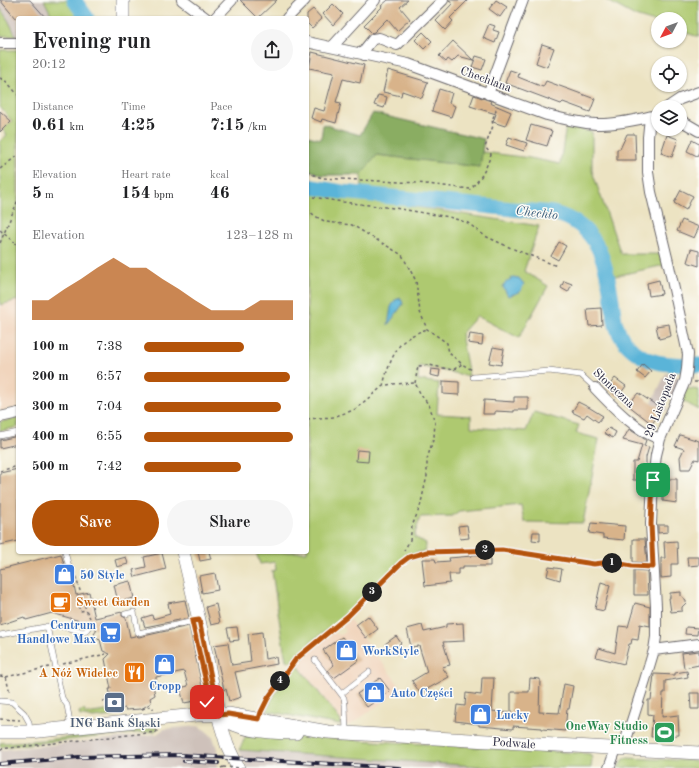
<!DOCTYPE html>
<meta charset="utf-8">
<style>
body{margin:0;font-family:"Old Standard TT",serif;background:#f6f6f6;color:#202124;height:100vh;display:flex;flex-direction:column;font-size:15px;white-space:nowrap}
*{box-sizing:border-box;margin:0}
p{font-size:13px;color:#757577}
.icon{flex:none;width:22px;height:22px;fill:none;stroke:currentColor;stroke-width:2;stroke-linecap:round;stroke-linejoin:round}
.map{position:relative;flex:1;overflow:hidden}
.side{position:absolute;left:16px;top:16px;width:293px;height:538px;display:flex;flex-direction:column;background:#fff;border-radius:4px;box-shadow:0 1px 3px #0004}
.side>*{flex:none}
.needle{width:26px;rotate:229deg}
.controls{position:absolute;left:651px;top:12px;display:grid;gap:8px}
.controls a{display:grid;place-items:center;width:36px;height:36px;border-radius:50%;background:#fff;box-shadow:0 1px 3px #0004;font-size:20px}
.pin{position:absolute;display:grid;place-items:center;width:34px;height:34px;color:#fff;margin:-17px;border-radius:8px;box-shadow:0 2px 6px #0006}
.km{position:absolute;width:20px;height:20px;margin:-10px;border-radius:50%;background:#222;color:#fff;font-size:11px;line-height:20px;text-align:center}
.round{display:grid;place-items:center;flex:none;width:42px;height:42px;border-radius:21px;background:#f6f6f6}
.summary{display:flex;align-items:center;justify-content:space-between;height:68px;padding:0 16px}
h1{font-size:22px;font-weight:700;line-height:30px}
.metrics{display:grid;grid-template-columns:repeat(3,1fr);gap:6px;height:68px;padding:4px 16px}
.metrics div{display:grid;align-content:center}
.metrics b{font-size:17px;font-weight:700}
.metrics small{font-size:11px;font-weight:400}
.metrics p{font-size:11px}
.chart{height:112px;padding:8px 16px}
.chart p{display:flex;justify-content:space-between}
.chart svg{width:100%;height:72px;margin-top:4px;fill:#b45309;opacity:.7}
.button{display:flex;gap:8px;margin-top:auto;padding:8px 16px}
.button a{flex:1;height:46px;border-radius:24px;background:#b45309;color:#fff;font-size:16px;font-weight:700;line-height:46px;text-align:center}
.button a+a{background:#f6f6f6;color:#202124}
ul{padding:0 16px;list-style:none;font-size:13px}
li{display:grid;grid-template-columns:64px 48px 1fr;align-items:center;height:30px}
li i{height:10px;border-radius:5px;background:#b45309}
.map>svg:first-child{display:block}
.built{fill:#f1d5bd}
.industrial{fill:#cec1ba}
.green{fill:#aec970;stroke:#687656}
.forest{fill:#8aad62;stroke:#56684e}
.water{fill:#5ab4d8;stroke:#3e6b8a}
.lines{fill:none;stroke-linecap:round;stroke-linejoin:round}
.stream{stroke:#5ab4d8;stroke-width:2.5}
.river{stroke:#5ab4d8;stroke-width:15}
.building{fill:#d8b38a}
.service-casing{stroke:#69666a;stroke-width:6}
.minor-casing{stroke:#69666a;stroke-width:12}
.tertiary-casing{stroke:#69666a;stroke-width:14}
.path{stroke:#69666a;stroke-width:1.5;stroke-dasharray:3 3;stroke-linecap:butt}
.service{stroke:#fff;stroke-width:5}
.minor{stroke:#fff;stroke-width:10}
.tertiary{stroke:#fff;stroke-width:13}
.rail-casing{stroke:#22223b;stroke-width:4}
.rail{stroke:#fdfcf7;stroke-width:2.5;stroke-dasharray:8;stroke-linecap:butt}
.path-bridge{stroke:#69666a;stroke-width:1.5;stroke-dasharray:3 3;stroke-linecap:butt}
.route-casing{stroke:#fff;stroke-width:8}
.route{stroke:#b45309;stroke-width:5}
.labels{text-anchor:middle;stroke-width:3;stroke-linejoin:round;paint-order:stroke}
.street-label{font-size:12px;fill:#22223b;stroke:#fdfcf7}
.shop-label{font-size:12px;font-weight:bold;fill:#366cbe;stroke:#fdfcf7;text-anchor:start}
.food-label{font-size:12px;font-weight:bold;fill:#c56008;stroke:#fdfcf7;text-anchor:start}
.service-label{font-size:12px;font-weight:bold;fill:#4e5e75;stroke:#fdfcf7}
.leisure-label{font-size:12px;font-weight:bold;fill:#27864d;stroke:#fdfcf7;text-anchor:end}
.water-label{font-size:13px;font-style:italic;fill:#385c7a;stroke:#fdfcf7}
</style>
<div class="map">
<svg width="699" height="768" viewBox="0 0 699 768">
<rect width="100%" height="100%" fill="#fdfcf7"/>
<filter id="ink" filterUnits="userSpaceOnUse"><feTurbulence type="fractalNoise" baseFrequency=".025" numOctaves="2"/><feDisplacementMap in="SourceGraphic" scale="8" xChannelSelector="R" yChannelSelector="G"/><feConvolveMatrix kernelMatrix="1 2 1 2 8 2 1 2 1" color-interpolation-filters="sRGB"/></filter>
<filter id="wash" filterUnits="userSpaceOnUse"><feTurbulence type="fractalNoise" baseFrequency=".012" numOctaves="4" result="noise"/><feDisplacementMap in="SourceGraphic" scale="16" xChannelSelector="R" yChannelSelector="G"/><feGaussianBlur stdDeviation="0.9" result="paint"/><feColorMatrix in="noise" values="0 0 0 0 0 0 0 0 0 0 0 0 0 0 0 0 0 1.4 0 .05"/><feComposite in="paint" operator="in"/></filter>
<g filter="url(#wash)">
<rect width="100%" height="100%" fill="#ece3c2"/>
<!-- built -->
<path class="built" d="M18,300v107l-18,4v-106z
M350,620l52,69 -52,36h-10l1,-4 -45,-58 36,-30 9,2 5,-3 -4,-6z"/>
<!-- industrial -->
<path class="industrial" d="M0,0h44l9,18h-35v18h-2l-8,-16 -8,-12z
M666,373l15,5 -6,18 -4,3 -3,-1 -3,8 3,2 1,3 -7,-2 -10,-7z
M198,726l7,4 8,7 4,12 1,19h-218v-18l157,-16 7,-5z
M246,736l92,3 252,15 2,4 -1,10h-344l-8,-18z"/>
<!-- green -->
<path class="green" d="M44,0h25l10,18h-26z
M606,0h93v37l-19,-6v-12h-22v4l-23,-7z
M0,8l8,12 8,16h-16z
M0,50h18v250l-18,5v-164l7,-6 -4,-5 9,-9 -12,-14z
M566,126l26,6v39l29,83h41l3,11 -50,11 -13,-33 -19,-19 -16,-10 -17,-7 -188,-18 -1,-14 15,-20 104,12 2,-15 48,6 30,6z
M307,190l232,36 -15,45 24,15 -29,52 -42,-22 -16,18 8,42 -50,-10 -1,14 21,3 -2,31 34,2v11l55,4 8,-19 45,13 -3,8 23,6 -16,84 -59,-1 -3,-17 -62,6 -7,5 -32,1 -6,20 12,6 -2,8 -8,2 -90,78 -16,11 1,2 -21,18 -4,-2 -5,-28 -9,-61 4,-1 -1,-8 -15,2 -4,-12h51z
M685,388l14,2v20l-20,-11z
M18,418v9l-18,4v-9z
M296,663l45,58 -1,4 -73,-14 5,-12z
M84,710l2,4 27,-4 1,6 -21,2 -9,-2h-4l-1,-4z
M159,727l-4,4 -155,16v-4l44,-3z
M270,735l310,18 10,1 2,4 -1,10h-85l-267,-18 7,-14z
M627,758l72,3v7h-81l5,-8z"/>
<!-- forest -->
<path class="forest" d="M373,113l111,26 -4,28 -103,-12 -16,20h-40l-14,-6 3,-8 -3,-3v-22l14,3 2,-15 37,11z"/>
<!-- water -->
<path class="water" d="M513,277l6,1 5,6 -4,8 -12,4 -5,-9 1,-3z
M401,298l2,6 -15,21 3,-18 4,-7z"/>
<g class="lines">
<!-- stream -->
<path class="stream" d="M697,372l2,-3"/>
<!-- river -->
<path class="river" d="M74,0l13,18
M307,186l35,6 211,21c44,11 53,47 59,87 2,12 2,27 10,38 6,10 18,18 28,22 16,6 33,4 49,5"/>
</g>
<g id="blocks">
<!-- building -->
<path class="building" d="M0,0h30l16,18h-31z
M240,0h37l-19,18z
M388,0h20l-8,7 10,12 -13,12 -10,-12 -13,13 -2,1 -8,-8 18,-18 -1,-1z
M449,0h19l-18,18 3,3 -8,9 -9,-9 16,-17z
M496,0l11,7 -7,10 -11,-8z
M333,4l10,10 -10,11 -10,-11z
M313,9l9,10 -10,9 -5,-5v-9z
M489,24l6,2 -2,4 6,2 -4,11 -12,-5z
M423,32l9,9 -8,8 -9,-9z
M453,41l20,19 -15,-4 -6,6 -4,-3 -2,3 -7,-6z
M542,44l12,4 -7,19 -11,-4z
M312,52l52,13 -4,18 -17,-4 -7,23 5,1 -5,20 -14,-4 -1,3 -10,-4 3,-10 10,3 10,-38 -25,-5z
M476,56l10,3 -4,11 -10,-3z
M388,70l40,12 -6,16 -20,-7 -1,5 -18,-4z
M510,70l9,3 -1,4 25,10 3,-6 49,18 -5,13 -27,-10 -2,2 -56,-21z
M439,89l13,4 -3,10 6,3 -4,11 -19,-6z
M378,95l9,2 -3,11 -10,-3z
M474,95l17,6 -1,2 21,9 -6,14 -12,-4 3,-8 -26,-8z
M0,111l11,10 -11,11z
M531,125l21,6 -5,15 -21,-6z
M627,134h8l1,26h-19v-11h3z
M667,135l11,4 -6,18 -11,-4z
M509,137l18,6 -3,8 -18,-6z
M692,140l7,4v8l-2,4 -10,-5z
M681,190l12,6 -7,14 -12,-7z
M682,220l17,7 -5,11 -17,-7z
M559,242l7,4 -8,14 -7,-4z
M691,249l8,2v15l-12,-4z
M659,280l3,14 -13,2 -2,-13z
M564,281l8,3 -4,8 -7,-4z
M601,308l1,17 -13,1 -2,-17z
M669,324l2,12 -12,3 -3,-13z
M470,334l13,2 -1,9 -14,-2z
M493,347l11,2 -3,16 -12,-2z
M643,364l8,7 -6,7 -8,-6z
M431,369l9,1 -1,7 -9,-2z
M615,378l11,8 -8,11 -11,-9z
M443,381l16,1v13l-16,-1z
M638,393l24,16 -10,15 -24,-19z
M514,397h14v13h-14v2l-19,-1v3h-12l1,-14 30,2z
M578,402l12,6 13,8 -5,6 -11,-8 -3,4 -12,-6z
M609,428l7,4 -3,6 -9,-5z
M629,429l17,11 -2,6 5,1 -3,10v23h-13v-18h4l5,-17 -19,-5z
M680,435l19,6v19l-4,-1 -5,10h-9l-1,-12 4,-8 -9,-3z
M18,436v8l-18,4v-8z
M357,450l12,1 -1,11 -12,-1z
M18,469v72l-18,4v-72z
M663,479h14v24l-14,-2z
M591,523l34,3 -1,14 -21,-2v-3l-14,-2z
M467,525l2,13 -9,1 -2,-13z
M658,525h10v7l-10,1z
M533,532h7v9l-8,-1z
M633,539h12l2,24 -14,-1z
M677,541l1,23h-7v13l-10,1v-20h4l-1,-16z
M198,552h11l2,7 -11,2z
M162,553l4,16 -31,8 -2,-7 13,-3 -2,-10z
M61,554l4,14 3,3h3l5,24 13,-3 6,26 27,-6v4l4,2 4,19 5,-1 4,1 50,-11 15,69 -1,3 -2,2 -17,3 -4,-15 8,-2 -4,-15 -28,6v3l-4,1 3,14 -5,3 1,5 -10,6 -15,1 -1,-2 -4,1 -1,-5 -3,1 -5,-4 -3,-12h2l-6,-30 5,-5 -7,-3 -3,-11 -6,-6 3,-4 -4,-3 1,-3 -2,-2 -3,-1 -2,2 -35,-10 -26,7 -2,-3 -24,8v-56z
M490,554v12h-27v3h-5v5h-9l1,9 -25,3 -3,-27h13l1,3 14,-1 -1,-3 23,-2v-1z
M126,557l2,7 -11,3 -2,-7z
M687,557h12v8l-11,1z
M549,567l13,2 -2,11 -13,-4z
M634,570l13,1 1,24h-14z
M215,573l3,17 -16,3 -3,-17z
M130,581l4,17 -16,4 -4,-17z
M601,582l9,3 -6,26 -9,-2z
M681,592v4l5,4v3l-4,4v4l-11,1 -2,-14h1v-5z
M185,600l4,18 -44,9 -3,-9 10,-3 1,4 17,-5 -2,-11z
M635,603l15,4v19l-10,-2 -2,16 -6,-1 -1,5h-2l-5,20 -28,-7 3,-9 16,5 4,-27 9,1z
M216,604l4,19 -9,2 -5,-18z
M368,616l10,13 -12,9 -10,-13z
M463,623l1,18 -21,1 7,23 -8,2 7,10 -29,16 -8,-12 15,-9 -8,-26 -8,1 -4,-18 15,-4 2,7 22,-5v-3z
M237,627l2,13 -9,1 -3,-13z
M686,627l12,1 -1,7 -12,-1z
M262,632l3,27 11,-2 1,7 -42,8 6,25 -12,4 -3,-12 -2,1 -10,-45 14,-2 4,22 19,-3 -3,-28z
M396,636l5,7 -11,8 -5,-7z
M342,637l17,23 -25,18 -6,-8 6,-5 -11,-15z
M699,651v14l-15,3 -2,-15z
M687,671l1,6 -23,4v12h-2l-1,24 16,-2 1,20 -28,2 2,-22 -5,-1v-14h3l3,-26 21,1v-2z
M380,678l10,13 -23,16 -10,-13z
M482,678h12l-2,33 19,2v-21h18l1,-14 10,1 -1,33 20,1 5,-29 9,2 -4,23h-2l-2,22 -23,-2v-1l-29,-2v3l-22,-2 -12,-1v-2l-24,-3 2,-16 8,1 1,-13 15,2z
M690,693h9v16h-8z"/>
</g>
</g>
<g filter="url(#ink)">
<use href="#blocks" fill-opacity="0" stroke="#69666a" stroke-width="1"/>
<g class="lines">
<defs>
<path id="service" d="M473,377l76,-6 32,4 14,13
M0,436l18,-4
M65,552l4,15
M125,614l9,-2 4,21 61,-13
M47,626l15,72 5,7 4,23
M0,635l56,-10 29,7 5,-7
M315,660l29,38 1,7 1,27
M341,694l28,-22
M0,701l12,1 12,11 5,9 1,10
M259,718l9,-20 28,-39 52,-43 53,-53 8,-6 18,-5 75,-2 92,14 16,-1 22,3 21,1"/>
<path id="minor" d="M182,0l24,18
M215,18l17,-18
M287,18l18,-18
M307,42l101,22 139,51c16,4 33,8 49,9 21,1 42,-5 62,-9
M0,43h18
M332,47l43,-47
M364,55l1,-6 8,-10 6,-1 18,7 46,-45
M488,94l35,-94
M668,107l12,-8 19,-7
M680,120l19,11
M595,388c16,17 42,44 65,51
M0,417l18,-4
M654,650l45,-6
M623,749l22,-69 9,-30 2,-13v-31l-5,-82 2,-44 3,-25 4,-16 25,-58 2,-12 1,-15 -19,-88 -18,-74 -3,-20v-35l2,-20
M609,768l7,-19"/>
<path id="tertiary" d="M123,0v18
M183,552l16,68 21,102 7,23 11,23
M219,715c5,4 11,8 17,10 17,7 42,8 60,8
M0,732h30l166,-17 32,-1 100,18 371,21"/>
</defs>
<!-- service casing -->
<use href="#service" class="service-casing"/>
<!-- minor casing -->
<use href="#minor" class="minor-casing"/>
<!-- tertiary casing -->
<use href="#tertiary" class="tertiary-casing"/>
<!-- path -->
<path class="path" d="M0,78l7,4 11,13
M0,169l18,-14
M307,172l15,6 96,5 52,6c12,-11 16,-20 21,-35l-6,-7 8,-21 -1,-6 6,-14
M307,196l36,6 51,6 55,9 19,6 17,13 26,12 46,18
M307,209l8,7 11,6 26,3 50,30 14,26 4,31 7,17 20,14 2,10 13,11 10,6
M0,230l18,16
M0,243l18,-43
M694,382h5
M415,383l3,-17 11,-1 24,5 9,-6
M383,386c3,-14 11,-37 21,-45 7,-6 15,-9 23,-12
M307,419l26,-2 21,-7 29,-24 9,-2 23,-1 6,12 8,10 6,17 -1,15 -7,22v17l-7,31 -8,19 -2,14 -6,11
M0,471l18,-5
M74,571l7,23
M83,599l3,11 4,8
M77,600l3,11 6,-1
M63,664l43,-10
M0,676l6,1 4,17
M6,677l43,-10
M103,701h8l6,11
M142,709l9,-3 2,2v1
M0,719l20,1
M0,749l156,-17 2,-2
M221,768l2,-1"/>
<!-- service -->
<use href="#service" class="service"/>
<!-- minor -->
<use href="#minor" class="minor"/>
<!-- tertiary -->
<use href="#tertiary" class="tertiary"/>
<defs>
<path id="rail" d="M184,761l34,2
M0,764l79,-7 101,-2 220,13"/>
</defs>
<!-- rail casing -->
<use href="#rail" class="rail-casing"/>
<!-- rail -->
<use href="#rail" class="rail"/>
<!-- path-bridge -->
<path class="path-bridge" d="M223,767l21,1"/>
</g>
</g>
<g class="lines" filter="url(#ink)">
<defs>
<path id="route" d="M207,702l2,-7 -17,-74 7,-1 20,95 9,-1 31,5 2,-7 7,-14 28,-39 52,-43 53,-53 8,-6 18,-5 75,-2 92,14 16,-2 22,4 21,1 -2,-43 2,-44"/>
</defs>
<!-- route casing -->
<use href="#route" class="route-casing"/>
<!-- route -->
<use href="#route" class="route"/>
</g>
<!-- icons -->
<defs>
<symbol id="shop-square" viewBox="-11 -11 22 22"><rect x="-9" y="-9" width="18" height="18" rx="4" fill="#3f7fe0" stroke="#fdfcf7"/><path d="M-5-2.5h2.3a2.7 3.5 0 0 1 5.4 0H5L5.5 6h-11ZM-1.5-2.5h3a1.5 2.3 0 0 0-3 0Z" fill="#fff"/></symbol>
<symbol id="cafe-square" viewBox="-11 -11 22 22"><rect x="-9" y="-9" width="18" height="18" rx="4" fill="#e8710a" stroke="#fdfcf7"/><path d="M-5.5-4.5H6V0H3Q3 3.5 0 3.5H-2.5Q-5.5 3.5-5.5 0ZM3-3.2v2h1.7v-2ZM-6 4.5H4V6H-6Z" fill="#fff"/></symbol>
<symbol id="supermarket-square" viewBox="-11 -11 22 22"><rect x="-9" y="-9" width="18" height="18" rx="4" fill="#3f7fe0" stroke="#fdfcf7"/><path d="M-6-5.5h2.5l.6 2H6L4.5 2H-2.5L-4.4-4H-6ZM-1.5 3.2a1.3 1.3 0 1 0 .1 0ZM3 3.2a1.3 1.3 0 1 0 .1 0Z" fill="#fff"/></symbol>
<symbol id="restaurant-square" viewBox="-11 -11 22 22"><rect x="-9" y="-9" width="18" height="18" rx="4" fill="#e8710a" stroke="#fdfcf7"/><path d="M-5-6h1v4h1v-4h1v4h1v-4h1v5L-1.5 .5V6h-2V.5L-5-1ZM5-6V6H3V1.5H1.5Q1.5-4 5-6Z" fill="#fff"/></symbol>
<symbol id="bank-square" viewBox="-11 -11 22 22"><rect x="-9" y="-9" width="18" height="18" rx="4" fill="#5c6f8a" stroke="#fdfcf7"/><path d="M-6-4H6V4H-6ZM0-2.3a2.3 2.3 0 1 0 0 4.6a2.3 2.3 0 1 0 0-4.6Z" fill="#fff"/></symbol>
<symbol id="stadium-square" viewBox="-11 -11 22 22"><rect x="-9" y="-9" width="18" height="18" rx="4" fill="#2e9e5b" stroke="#fdfcf7"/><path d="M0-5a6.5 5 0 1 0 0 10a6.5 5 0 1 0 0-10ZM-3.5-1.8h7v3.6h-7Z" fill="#fff"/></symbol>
</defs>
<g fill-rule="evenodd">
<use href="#shop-square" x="52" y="562" width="25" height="25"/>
<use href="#cafe-square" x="48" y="590" width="25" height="25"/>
<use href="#supermarket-square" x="98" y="620" width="25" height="25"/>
<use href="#shop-square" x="334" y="638" width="25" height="25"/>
<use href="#shop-square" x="152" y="652" width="25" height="25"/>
<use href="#restaurant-square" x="122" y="660" width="25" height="25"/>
<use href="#shop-square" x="362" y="680" width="25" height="25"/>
<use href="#bank-square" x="102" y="690" width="25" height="25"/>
<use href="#shop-square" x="468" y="702" width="25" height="25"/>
<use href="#stadium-square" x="652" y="720" width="25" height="25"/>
</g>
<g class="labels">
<!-- street labels -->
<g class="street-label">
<text transform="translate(486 79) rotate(20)" y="4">Chechlana</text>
<text transform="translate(614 388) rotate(43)" y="4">Słoneczna</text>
<text transform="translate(660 405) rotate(-69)" y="4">29 Listopada</text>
<text transform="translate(514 743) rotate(4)" y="4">Podwale</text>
</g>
<!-- shop labels -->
<g class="shop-label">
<text x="80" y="579">50 Style</text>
<text x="96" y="629" text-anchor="end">Centrum<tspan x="96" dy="14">Handlowe Max</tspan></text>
<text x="362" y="655">WorkStyle</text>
<text x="165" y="690" text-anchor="middle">Cropp</text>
<text x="390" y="697">Auto Części</text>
<text x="496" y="719">Lucky</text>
</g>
<!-- food labels -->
<g class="food-label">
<text x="76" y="606">Sweet Garden</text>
<text x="118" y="677" text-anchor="end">A Nóż Widelec</text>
</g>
<!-- service labels -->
<g class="service-label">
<text x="115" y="727">ING Bank Śląski</text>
</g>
<!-- leisure labels -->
<g class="leisure-label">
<text x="648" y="730">OneWay Studio<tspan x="648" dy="14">Fitness</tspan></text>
</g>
<!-- water labels -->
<g class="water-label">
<text transform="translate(537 212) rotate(7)" y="5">Chechło</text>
</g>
</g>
</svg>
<div class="controls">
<a><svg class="needle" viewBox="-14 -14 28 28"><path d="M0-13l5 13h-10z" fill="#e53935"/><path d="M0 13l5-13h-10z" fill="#757577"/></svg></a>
<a><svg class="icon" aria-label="locate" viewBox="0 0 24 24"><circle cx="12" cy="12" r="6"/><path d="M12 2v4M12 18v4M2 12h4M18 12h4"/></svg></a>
<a><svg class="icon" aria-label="layers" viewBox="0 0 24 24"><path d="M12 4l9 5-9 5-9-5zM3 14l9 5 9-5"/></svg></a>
</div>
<div class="pin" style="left:653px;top:480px;background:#1e9e55"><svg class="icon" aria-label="arrive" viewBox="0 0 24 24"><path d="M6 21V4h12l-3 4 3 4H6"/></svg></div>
<div class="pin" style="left:207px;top:702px;background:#d93025"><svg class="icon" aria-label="check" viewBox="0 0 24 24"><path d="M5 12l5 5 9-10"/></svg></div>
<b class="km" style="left:612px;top:563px">1</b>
<b class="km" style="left:485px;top:550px">2</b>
<b class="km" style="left:372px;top:592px">3</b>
<b class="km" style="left:280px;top:681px">4</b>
<section class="side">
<div class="summary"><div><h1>Evening run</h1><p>20:12</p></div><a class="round"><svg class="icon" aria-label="share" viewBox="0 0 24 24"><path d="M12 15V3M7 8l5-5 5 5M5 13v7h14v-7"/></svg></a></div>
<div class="metrics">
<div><p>Distance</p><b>0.61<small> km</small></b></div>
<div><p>Time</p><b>4:25</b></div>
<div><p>Pace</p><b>7:15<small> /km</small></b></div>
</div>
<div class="metrics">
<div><p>Elevation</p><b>5<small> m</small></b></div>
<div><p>Heart rate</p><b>154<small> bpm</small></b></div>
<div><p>kcal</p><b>46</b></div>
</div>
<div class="chart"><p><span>Elevation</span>123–128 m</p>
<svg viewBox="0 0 160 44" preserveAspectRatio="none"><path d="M0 44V32L10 32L20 25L30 19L40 12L50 6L60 12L70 12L80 19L90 25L100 32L110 38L120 38L130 38L140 32L150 32L160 32V44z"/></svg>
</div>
<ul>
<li><b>100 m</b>7:38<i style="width:67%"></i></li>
<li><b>200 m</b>6:57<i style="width:98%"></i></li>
<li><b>300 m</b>7:04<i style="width:92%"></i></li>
<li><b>400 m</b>6:55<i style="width:100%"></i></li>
<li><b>500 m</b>7:42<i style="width:65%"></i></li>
</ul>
<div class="button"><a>Save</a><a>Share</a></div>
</section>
</div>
